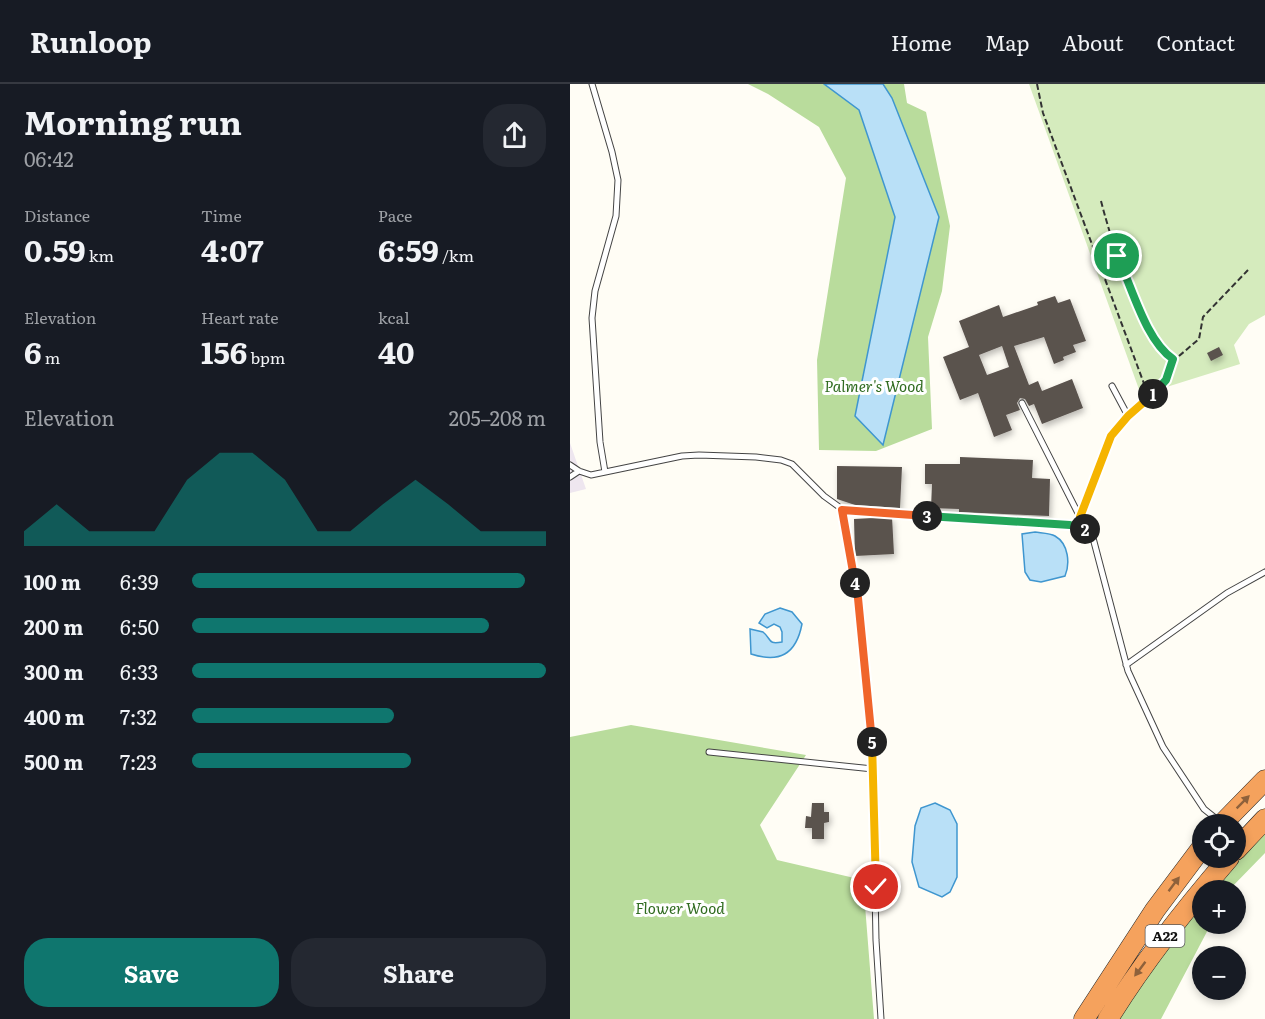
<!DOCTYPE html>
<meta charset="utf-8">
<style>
body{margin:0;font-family:Literata,serif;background:#242831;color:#f1f3f6;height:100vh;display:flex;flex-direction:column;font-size:22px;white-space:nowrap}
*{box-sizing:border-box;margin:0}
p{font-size:20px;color:#9ea1a6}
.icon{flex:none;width:33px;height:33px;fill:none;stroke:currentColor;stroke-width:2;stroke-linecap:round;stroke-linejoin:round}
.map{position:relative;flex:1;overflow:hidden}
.sheet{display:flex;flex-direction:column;background:#171b24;width:570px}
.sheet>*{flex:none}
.fabs{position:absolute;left:622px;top:730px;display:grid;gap:12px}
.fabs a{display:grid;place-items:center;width:54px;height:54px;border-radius:50%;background:#171b24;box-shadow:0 3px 9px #0003;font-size:30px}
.pin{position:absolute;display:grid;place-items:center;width:51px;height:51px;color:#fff;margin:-26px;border:3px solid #fff;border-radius:50%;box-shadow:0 2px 6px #0007}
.km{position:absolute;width:30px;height:30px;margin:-15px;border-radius:50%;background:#222;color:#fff;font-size:16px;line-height:30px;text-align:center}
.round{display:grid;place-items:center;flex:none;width:63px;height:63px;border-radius:24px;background:#242831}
.head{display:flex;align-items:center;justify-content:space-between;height:102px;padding:0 24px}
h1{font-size:33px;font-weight:700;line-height:45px}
.figures{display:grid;grid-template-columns:repeat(3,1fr);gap:9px;height:102px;padding:6px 24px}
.figures div{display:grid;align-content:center}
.figures b{font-size:30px;font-weight:700}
.figures small{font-size:16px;font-weight:400}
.figures p{font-size:16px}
.chart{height:168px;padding:12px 24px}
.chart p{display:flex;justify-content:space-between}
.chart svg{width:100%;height:108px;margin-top:6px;fill:#0f766e;opacity:.7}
.action{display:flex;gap:12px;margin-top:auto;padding:12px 24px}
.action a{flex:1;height:69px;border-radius:24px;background:#0f766e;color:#fff;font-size:24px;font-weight:700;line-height:69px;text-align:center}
.action a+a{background:#242831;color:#f1f3f6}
ul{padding:0 24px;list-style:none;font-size:20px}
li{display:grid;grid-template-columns:96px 72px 1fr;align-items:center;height:45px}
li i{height:15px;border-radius:8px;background:#0f766e}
header{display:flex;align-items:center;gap:36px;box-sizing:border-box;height:84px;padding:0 30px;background:#171b24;border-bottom:2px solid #363941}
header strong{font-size:28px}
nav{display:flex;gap:33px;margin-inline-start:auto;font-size:21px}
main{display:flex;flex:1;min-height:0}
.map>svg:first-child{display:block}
.industrial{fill:#eee6ef}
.green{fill:#d5ebbd}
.forest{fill:#b9dc9c}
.water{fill:#b9e0f7;stroke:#3f96cf;stroke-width:1.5}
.building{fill:#5a524d;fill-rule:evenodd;filter:url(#shadow)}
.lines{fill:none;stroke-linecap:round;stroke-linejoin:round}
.lane-casing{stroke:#444;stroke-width:7}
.highway-casing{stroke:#222;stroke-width:21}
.path{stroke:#333;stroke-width:2;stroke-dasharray:6 3;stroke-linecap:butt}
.lane{stroke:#fff;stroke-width:5}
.highway{stroke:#f5a25d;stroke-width:20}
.oneway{fill:#8e613b}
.split-1-casing{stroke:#fff;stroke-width:12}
.split-2-casing{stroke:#fff;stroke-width:12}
.split-3-casing{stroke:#fff;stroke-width:12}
.split-4-casing{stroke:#fff;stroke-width:12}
.split-5-casing{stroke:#fff;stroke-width:12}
.split-6-casing{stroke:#fff;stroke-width:12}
.split-1{stroke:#22a559;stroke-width:8}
.split-2{stroke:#f5b400;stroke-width:8}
.split-3{stroke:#22a559;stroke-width:8}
.split-4{stroke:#f0652b;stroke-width:8}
.split-5{stroke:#f0652b;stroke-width:8}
.split-6{stroke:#f5b400;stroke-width:8}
.labels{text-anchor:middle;stroke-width:6;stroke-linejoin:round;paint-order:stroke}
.shield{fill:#fff;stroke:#585858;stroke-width:1.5}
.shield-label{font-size:14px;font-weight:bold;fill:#111}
.park-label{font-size:15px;font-style:italic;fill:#2f6b1f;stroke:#fff}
</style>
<header>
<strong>Runloop</strong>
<nav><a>Home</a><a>Map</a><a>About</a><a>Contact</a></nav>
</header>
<main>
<section class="sheet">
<div class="head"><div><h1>Morning run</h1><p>06:42</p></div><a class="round"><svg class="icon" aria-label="share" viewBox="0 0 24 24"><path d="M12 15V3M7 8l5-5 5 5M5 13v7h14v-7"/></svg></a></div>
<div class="figures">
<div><p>Distance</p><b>0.59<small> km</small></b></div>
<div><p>Time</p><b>4:07</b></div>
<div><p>Pace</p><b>6:59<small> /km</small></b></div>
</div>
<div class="figures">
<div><p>Elevation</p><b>6<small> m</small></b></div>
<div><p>Heart rate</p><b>156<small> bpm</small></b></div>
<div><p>kcal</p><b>40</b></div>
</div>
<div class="chart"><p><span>Elevation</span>205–208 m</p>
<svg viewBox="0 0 160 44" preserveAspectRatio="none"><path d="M0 44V38L10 27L20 38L30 38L40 38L50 17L60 6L70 6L80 17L90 38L100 38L110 27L120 17L130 27L140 38L150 38L160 38V44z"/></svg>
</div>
<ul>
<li><b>100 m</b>6:39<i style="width:94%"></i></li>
<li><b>200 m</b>6:50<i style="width:84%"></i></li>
<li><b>300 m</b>6:33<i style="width:100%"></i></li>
<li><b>400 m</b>7:32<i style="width:57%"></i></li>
<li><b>500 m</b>7:23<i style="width:62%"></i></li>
</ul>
<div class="action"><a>Save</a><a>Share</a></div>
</section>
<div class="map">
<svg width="695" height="935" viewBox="0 0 695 935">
<defs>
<filter id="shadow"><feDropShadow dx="2" dy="3.5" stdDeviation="3" flood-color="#0004"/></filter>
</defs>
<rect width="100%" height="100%" fill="#fffdf5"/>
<!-- industrial -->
<path class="industrial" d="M0,359l16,46 -16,4z"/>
<!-- green -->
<path class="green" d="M459,0h236v231l-16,9 -15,21 6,19 -99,31z"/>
<!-- forest -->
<path class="forest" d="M178,0h156l3,19 19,9 24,114 -8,65 -14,46 4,92 -56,22 -57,-1 -2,-90 29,-182 -27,-51 -51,-33z
M61,641l175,30 -46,70 17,35 86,20 11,139h-304v-282z
M695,747v22l-37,38h-16z
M633,819v21h8l-50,95h-43l15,-24z"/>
<!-- water -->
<path class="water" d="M254,0h59l9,14 47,119 -56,228 -28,-29 40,-199 -36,-107z
M465,448c6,1 15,1 20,4 14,8 15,28 10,40l-24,6 -11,-2 -5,-8 -3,-38z
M210,524l12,4 10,12c-6,31 -23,39 -51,30l-1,-25 13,3c9,7 4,13 19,10v-10l-2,-5 -6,-3 -7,4 -8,-5 6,-9z
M365,719l15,7 7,14v53l-7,15 -8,5 -23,-10 -7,-25 3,-36 6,-18z"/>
<!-- building -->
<path class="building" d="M485,212l3,7 12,-4 16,42 -13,4 3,7 -13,5 1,3 -10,4 -10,-27 -30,9 15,39 9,-4 4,10 30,-12 11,29 -41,16 -8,-20 -5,2 -4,-7 -5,-1 -3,5 3,7 -14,5 6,15 -18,7 -16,-44 -18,7 -17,-43 26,-10 -10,-26 40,-16 4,12 35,-12 -1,-3zM432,262l7,21 -22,8 -8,-20z
M649,263l4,8 -12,6 -4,-8z
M390,373l73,3 -1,18 18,1 -1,37 -90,-4v-3l-28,-1 1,-24h-7v-20h35z
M267,382l65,1 -2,41 -45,-3 -18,-6z
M322,433l2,37 -39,2 -1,-37z
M242,719h12v9h5v10l-5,1v16h-12v-11h-7l1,-12 5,1z"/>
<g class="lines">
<defs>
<path id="lane" d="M22,0l20,68 6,28 -2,36 -21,75 -3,27 8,124 5,30
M542,302l16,30
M452,319l64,126
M0,381l9,6 12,4 91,-19 17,-1 57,2 25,3 11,4 32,32 18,13 228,16 16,4 7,9 35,133 35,76 41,62 15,12
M0,393l9,-6
M272,425l16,89 14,137 4,205 5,79
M510,433l13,-38 18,-43 17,-20 38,-36 7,-21
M556,581l101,-72 38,-21
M139,668l164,17
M666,745l10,3"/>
<path id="highway" d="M651,741l44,-45
M666,766l29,-31
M514,935l71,-109 48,-64
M538,935c36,-58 77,-110 121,-161"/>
</defs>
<!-- lane casing -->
<use href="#lane" class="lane-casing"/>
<!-- highway casing -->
<use href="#highway" class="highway-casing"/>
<!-- path -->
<path class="path" d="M467,0l6,29 103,276
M531,117c14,54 34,108 66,154
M609,272l20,-17 4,-22 45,-47"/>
<!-- lane -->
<use href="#lane" class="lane"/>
<!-- highway -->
<use href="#highway" class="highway"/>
</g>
<!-- one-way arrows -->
<defs><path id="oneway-solid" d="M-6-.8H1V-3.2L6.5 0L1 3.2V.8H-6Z" transform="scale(1.5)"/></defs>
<g class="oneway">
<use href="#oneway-solid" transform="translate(673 718) rotate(-45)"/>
<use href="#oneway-solid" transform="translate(604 800) rotate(-53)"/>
<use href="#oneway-solid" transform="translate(570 885) rotate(127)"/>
</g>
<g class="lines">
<defs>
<path id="split-1" d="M547,172c15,30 28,84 56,103l-7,21 -13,14"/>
<path id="split-2" d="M515,445l-5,-12 31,-81 17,-20 25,-22"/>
<path id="split-3" d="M357,432l143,9 15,4"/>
<path id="split-4" d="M285,499l-13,-73 85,6"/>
<path id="split-5" d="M285,499l3,15 14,144"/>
<path id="split-6" d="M302,658l4,145"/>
</defs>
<!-- split-1 casing -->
<use href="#split-1" class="split-1-casing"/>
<!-- split-2 casing -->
<use href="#split-2" class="split-2-casing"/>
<!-- split-3 casing -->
<use href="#split-3" class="split-3-casing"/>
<!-- split-4 casing -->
<use href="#split-4" class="split-4-casing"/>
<!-- split-5 casing -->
<use href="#split-5" class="split-5-casing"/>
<!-- split-6 casing -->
<use href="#split-6" class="split-6-casing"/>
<!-- split-1 -->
<use href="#split-1" class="split-1"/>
<!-- split-2 -->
<use href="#split-2" class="split-2"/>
<!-- split-3 -->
<use href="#split-3" class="split-3"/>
<!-- split-4 -->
<use href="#split-4" class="split-4"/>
<!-- split-5 -->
<use href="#split-5" class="split-5"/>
<!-- split-6 -->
<use href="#split-6" class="split-6"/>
</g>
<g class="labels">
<!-- shield labels -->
<rect class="shield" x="575.5" y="841" width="39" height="22" rx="4.5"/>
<g class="shield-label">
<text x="595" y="857">A22</text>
</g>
<!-- park labels -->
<g class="park-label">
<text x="304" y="308">Palmer's Wood</text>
<text x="110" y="830">Flower Wood</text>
</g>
</g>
</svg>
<div class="fabs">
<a><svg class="icon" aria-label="locate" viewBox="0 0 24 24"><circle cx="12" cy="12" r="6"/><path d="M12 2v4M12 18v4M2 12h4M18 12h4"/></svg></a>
<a>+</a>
<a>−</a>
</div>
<div class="pin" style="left:547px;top:172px;background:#1e9e55"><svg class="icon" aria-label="arrive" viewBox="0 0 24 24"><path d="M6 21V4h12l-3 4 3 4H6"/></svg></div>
<div class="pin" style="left:306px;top:803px;background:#d93025"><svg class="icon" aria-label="check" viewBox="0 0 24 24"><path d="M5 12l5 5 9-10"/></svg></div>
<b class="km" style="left:583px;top:310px">1</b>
<b class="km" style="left:515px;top:445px">2</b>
<b class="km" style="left:357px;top:432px">3</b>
<b class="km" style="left:285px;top:499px">4</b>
<b class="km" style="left:302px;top:658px">5</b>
</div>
</main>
